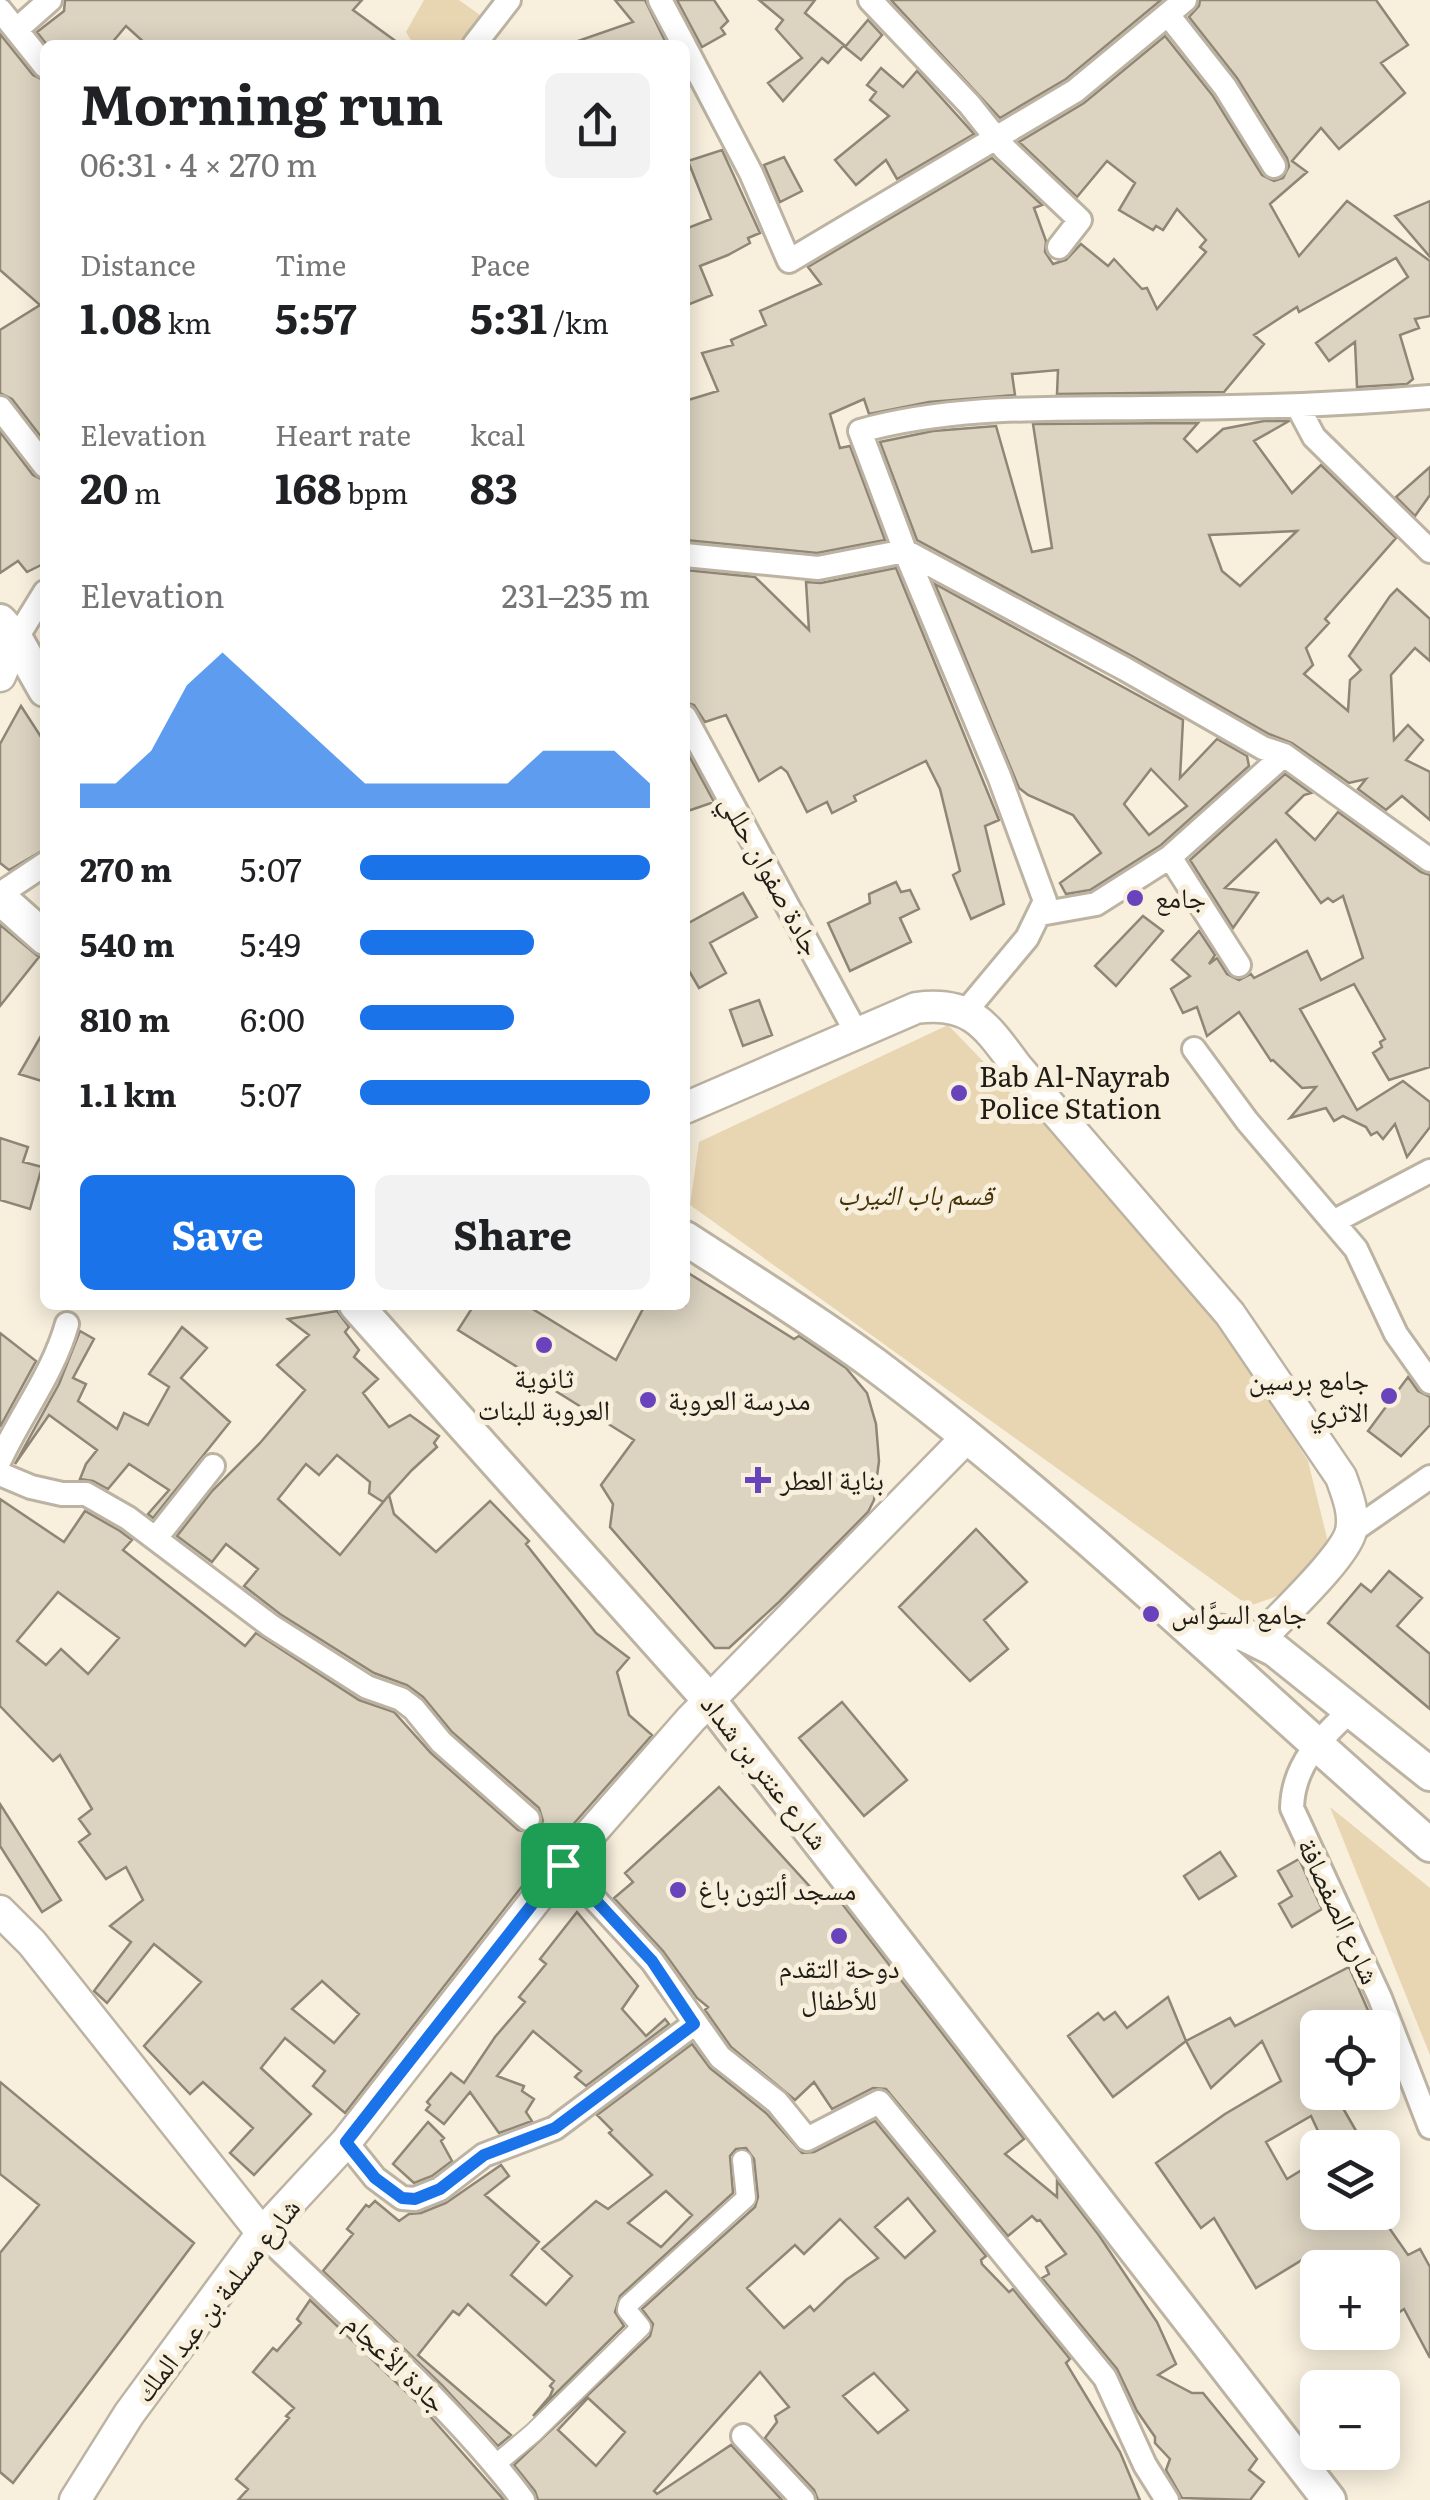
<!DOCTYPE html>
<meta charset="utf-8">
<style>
body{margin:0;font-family:Literata,"Noto Naskh Arabic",serif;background:#f2f2f2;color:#202124;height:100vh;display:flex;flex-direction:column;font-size:38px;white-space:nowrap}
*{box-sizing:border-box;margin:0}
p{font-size:32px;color:#757577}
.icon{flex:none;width:55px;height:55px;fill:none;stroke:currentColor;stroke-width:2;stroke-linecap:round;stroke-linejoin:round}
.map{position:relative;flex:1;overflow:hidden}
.side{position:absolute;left:40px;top:40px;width:650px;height:1270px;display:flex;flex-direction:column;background:#fff;border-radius:15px;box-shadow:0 5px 25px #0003}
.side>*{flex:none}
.fabs{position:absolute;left:1300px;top:2010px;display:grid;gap:20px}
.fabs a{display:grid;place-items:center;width:100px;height:100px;border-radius:15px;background:#fff;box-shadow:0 5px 25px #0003;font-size:50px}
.pin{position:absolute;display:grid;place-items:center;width:85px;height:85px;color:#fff;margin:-42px;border-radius:20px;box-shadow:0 5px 15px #0006}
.round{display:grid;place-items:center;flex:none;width:105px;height:105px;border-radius:15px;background:#f2f2f2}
.head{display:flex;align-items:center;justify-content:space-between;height:170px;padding:0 40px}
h1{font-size:55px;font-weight:700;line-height:75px}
.metrics{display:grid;grid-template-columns:repeat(3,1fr);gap:15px;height:170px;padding:10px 40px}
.metrics div{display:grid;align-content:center}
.metrics b{font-size:42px;font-weight:700}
.metrics small{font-size:28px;font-weight:400}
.metrics p{font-size:28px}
.chart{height:280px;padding:20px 40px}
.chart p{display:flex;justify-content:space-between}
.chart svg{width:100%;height:180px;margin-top:10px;fill:#1a73e8;opacity:.7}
.primary-button{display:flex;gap:20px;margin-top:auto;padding:20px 40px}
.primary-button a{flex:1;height:115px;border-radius:15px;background:#1a73e8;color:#fff;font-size:40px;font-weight:700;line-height:115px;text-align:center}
.primary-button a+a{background:#f2f2f2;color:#202124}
ul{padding:0 40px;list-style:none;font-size:32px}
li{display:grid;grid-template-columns:160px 120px 1fr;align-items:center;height:75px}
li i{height:25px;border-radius:12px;background:#1a73e8}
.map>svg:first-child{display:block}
.green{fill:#e8d5b2}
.building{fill:#dcd3c1;stroke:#8f8676;stroke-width:2.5;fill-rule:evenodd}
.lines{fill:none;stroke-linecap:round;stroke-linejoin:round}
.pedestrian-casing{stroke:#bcb3a2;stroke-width:22}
.minor-casing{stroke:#bcb3a2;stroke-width:28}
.tertiary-casing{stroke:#bcb3a2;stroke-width:35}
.secondary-casing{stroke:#bcb3a2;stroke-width:38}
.pedestrian{stroke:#fff;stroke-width:18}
.minor{stroke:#fff;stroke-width:22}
.tertiary{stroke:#fff;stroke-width:30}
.secondary{stroke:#fff;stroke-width:32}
.route-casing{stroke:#fff;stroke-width:20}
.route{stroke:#1a73e8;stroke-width:12}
.poi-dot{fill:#6843bb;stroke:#f8efdd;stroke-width:4}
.labels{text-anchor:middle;stroke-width:10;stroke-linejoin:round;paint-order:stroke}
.street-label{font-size:28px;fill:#201d16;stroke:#f8efdd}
.poi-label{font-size:28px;fill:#201d16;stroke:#f8efdd;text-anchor:start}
.park-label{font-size:28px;font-style:italic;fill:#453206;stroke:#f8efdd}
</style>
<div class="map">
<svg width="1430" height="2500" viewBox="0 0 1430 2500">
<rect width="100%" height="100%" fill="#f8efdd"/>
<!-- green -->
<path class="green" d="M424,0h35l25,18 -21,27h-49l-8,-13z
M948,1025l242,250 118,186 20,81 -33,48 -46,16 -559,-401 9,-63z
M1330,1807l100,81v167z"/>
<!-- building -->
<path class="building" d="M65,0h297l-9,10 48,35h-254l-21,-19 -16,19h-63l-10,-13 27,-21z
M615,0h30l22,45h-91l-1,-3 58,-20z
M677,0h37l14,21 -7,7 4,6 -23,13z
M759,0h56l-10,13 39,32 -16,18 -6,-5 -39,43 -15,-18 34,-25 -26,-29 7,-9z
M891,0h270l-95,79 -66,39z
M1200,0h176l32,45 -27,18 24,30 -66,56 -18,-21 -29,33 15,11 -37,32 29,52 48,-55 83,60v55l-15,3 4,9 -19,7 13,44 -6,5 -50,3 -2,-45 -26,19 -13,-18 92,-66 -12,-19 -97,54 -2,-5 -43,28 10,9 -40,48 -167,2 1,-24 -46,4 3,21 -86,7 -60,12 -5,-15 -34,15 10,34 10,-2 35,94 -68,13 -132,-13v-139l33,-10 -16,-38 31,-8 -2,-5 35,-15 -6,-14 61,-27 -13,-17 184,-109 50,47 -8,3 12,33 -1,11 8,12 13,-4 15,-16 27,22 6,-7 28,30 5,-1 10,21 49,-57 -6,-5 6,-7 -29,-31 -14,21 -7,-4 -3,4 -34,-20 16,-27 -28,-22 -30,36 -58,-55 65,-39 81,-67 48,60 49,79 12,6 9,-3 6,-12 -2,-8 -50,-80 -48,-61 10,-11z
M868,20l14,15 -21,25 -16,-13z
M0,34l33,41 12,6v361l-33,-43 -12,-6v-63l40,-25 -40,-35z
M881,68l22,19 14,-16 57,63 -77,45 -11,-19 -30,25 -21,-25 54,-44 -19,-16 6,-8 -9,-7z
M722,150l38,83 -12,5 2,5 -22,12 -28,11 12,29 -27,11v-77l26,-10 -23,-58z
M784,157l18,34 -22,11 -16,-37z
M1430,201v56l-35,-41z
M1264,421h25l-35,20 38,52 29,-28 75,73 -71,81 4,4 -23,25 7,17 -9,9 44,37 2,-31 11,-10 -12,-14 41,-60 7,-7 33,30v42l-15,-13 -24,27 3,65 14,-15 15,15 -17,20 24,12v48l-28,-24 -16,14 -28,-21 8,-10 -17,4 -57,-40 -23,-9 -137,-78 -215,-116 -37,-98 53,-11 63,-5 36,126 20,-4 -19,-124 165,-1 -14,16 13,13 26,-23zM1297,531l-57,55 -18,-15 -13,-36z
M0,432l33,43 12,6v82l-18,9 -9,-11 -18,12z
M1430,467v28l-15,21 -19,-19z
M896,568l103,252 -14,6 19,78 -33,15 -18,-44 7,-4 -20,-82 -14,-28 -72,35 2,5 -24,12 -5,-11 -20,10 -20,-40 -6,-5 -22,14 -33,-66 -21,7 -11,-17 -9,-3v-132l70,7 54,53 -3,-48 15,1z
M935,584l248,136 -3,58 37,-39 30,17 2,10 -88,79 -71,45 -24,4 -6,-11 41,-30 -28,-38 -45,-20 -9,-7zM1151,769l36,37 -38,29 -25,-31z
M21,706l24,37v106l-36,21 -9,-7v-119z
M685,748l29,54 -29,10z
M1285,774l26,19 -7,2 -18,18 29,27 23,-28 83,60 9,3v192l-41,13 -16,-27 9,-6 -2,-5 5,-3 -31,-55 -54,25 57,101 46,-29 27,21v25l-23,30 -12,-33 -12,15 -6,-7 -6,3 -5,-8 -23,-11 -9,5 -8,-13 -36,10 26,-31 -14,1 -29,-28 -2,1 -32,-49 -32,24 -10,-29 -14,6 -12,-24 19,-13 -18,-16 27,-29 16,24 -6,9 8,-6 10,16 12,6 12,-6 3,4 53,-27 14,29 42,-22 -20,-62 -10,6 -5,-4 -7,5 -45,-63 -51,48 33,5 -25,35 -43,-68z
M896,882l5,10 9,-2 9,19 -19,9 11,24 -61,29 -22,-48 42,-20 -1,-9z
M743,893l14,24 -47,26 16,30 -27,15 -14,-24v-39z
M1143,916l20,15 -47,55 -21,-20z
M0,925l39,32 -39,49z
M759,1000l13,35 -29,11 -13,-36z
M45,1029v53l-26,-8z
M0,1138l28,9 -5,15 19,5 -12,42 -30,-9z
M685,1271l109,68 5,-3 47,32 21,25 9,31 3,37 -5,39 -6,12 -88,89 -51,47h-14l-105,-121 3,-23 -12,-19 33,-45 -176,-110 16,-25h52l90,55 29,-55h40z
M337,1311l12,16 -4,5 14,18 -5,7 24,22 -15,14 26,34 21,-12 29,21 -5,7 3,4 -25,23 -29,32 -14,-9 1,-11 -33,-27 -18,20 -13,-11 -28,35 62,56 49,-60 5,19 42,38 54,-51 39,40 -3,3 70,89 33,25 -12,14 12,43 23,20 -104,118 -203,260 -32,-27 12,-15 -40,-33 -24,30 50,46 -57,61 -24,-22 23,-25 -50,-46 -13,12 -46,-48 57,-64 -47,-38 -47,59 -13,-12 37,-49 -21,-16 33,-26 -17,-33 -20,12 -27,-37 11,-8 -11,-15 13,-10 -32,-54 -7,6 -53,-55v-207l64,43 21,-31 35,20 12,9 -9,10 122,96 11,-13 103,67 35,12 37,41 87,77 16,3 9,-12 -4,-13 -87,-76 -29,-35 -16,-12 -33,-12 -94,-59 -36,-28 14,-17 -32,-25 -14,18 -35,-26 35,-45 48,-48 45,-53 -28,-25 32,-30 -21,-16zM58,1592l61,46 -31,36 -27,-25 -15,16 -29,-24zM322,1981l37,33 -25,29 -42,-34z
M182,1327l25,21 -26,30 49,44 -77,96 -5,-4 21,-24 -40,-26 -21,25 -15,-8 -13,-2 6,-15 11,-14 -48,-35 -34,49 44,-80 21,-53 14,8 -21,39 13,6 -8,17 39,28 7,-16 24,12 21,-38 -20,-13z
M0,1333l36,28 -36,66z
M1408,1377l10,14 12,6v28l-29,31 -33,-25z
M976,1529l51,53 -43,38 24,29 -38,32 -71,-74z
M1389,1571l33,27 -25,28 33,28v55l-102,-86 33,-39 10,8z
M842,1702l65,78 -43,36 -65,-78z
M719,1787l105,115 9,-10 191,247 -19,15 52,43v-16l41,53 59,88 19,42 -18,11 34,18h11l54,66 -8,11 15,12 -14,18 -68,-2 -16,-28 4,-11 -15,-16v-6l-18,-26 -20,-42 -75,-91 7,-4 -3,-7 20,-13 -26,-34 -3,1 -5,-5 -24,20 -122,-147 -13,-1 -41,21 -18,-27 -19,18 -64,-53 -26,-37 3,-3 -11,-9 -34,-47 -49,-53 19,-16 -8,-9z
M0,1804l61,96 -19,12 -42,-66z
M1220,1852l16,24 -37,23 -15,-23z
M1299,1859l23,50 -30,18 -13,-23 13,-8 -14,-25z
M577,1912l61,74 -16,23 24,27 19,-17 4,5 -83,62 -11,-9 6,-6 -48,-40 -36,45 27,10 -2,5 12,8 -8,13 6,9 -33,12 -29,-41 -26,32 -18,-14 4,-5 -3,-3 24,-29 13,10 31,-46 30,-35 -6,-5 27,-33 -6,-5z
M1349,1967l25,57 -7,4h-49v64h6l8,15 8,-4 26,45h-40l-15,-32 -45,26 21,37 31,-19v52h60l30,43 12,-6 10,18v91l-26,-49 -22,15v-56h-64v15l-16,-23 -46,28 -42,-70 -13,10 -45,-65 69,-49 56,-33 -19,-40 -51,47 -25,-47 44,-23 5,8z
M1168,1997l18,44 -73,56 -45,-61 30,-23 6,7 11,-8 12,16z
M692,2044l18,24 56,45 36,40 12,-1 61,-31 111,135 -5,4 1,4 27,28 4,-3 57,70 -4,4 54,89 20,48h-322l-4,-10 -49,-52 12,-16 -2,-6 14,-9 -29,-35 -106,119 3,3 74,-49 51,55h-244l-3,-9 -21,-26 136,-129 3,-12 -11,-15 113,-102 3,-10 -4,-38 -8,-11 -10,1 -6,7 3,37 -113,103 -5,16 9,14 -91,90 17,-20 3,-7 -3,-3 4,-5 -86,-77 -9,11 -6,-4 -35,44 93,80 -13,11 -56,-61 -119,-114 30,-37 -6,-5 19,-24 3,2 6,-6 24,20 10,-7 12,-1 25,-10 55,-38 8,11 -24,19 54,47 -28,33 35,30 26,-29 -30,-27 54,-48 12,8 44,-34 -43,-42 3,-3 -15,-15zM666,2191l26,24 -31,32 -33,-24zM908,2198l27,33 -30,27 -30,-31zM840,2219l38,39 -32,22 -32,31 -4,-5 -26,22 -37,-40 48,-43 9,9zM874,2373l34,37 -30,23 -35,-37zM588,2398l37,34 -29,34 -38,-36z
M0,2082l194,161 -181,240 -13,-11v-219l39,-48 -39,-31z
M428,2122l16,16 -3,3 11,20 -20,15 -18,7 -21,-19z
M310,2300l111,106 83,94h-266l10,-11 -12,-10 53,-61 -3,-2 8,-8 -41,-36 20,-24 4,3 24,-28 -4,-4z"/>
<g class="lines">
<defs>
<path id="pedestrian" d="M496,2464l37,-31 108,-106 -14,-17 1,-5 118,-107 -4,-38"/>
<path id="minor" d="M660,0l24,45
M870,0l99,104 35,44 76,72 -21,27
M0,10l45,56
M1169,16l56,71 49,79
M16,30l34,-30
M474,45l35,-45
M685,47l66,126 38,88 286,-170 110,-91
M1298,407l16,30 116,114
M0,408l45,58
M905,551l220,118 138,79 21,7 146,105
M905,551l94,225 46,125 -18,37 -61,73
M685,555l133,13 87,-17 -45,-120c94,-26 191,-22 288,-23 95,0 188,-3 282,-11
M16,639l29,-47
M685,717l171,315
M1170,857l69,108
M0,894l45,-30
M1040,914l56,-10 74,-47 114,-102
M1194,1049l53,72 109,128 40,85 34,48
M1333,1222l97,-51
M0,1460c21,-46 53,-86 67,-136
M0,1474l31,13 31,7h24l42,24 143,108 96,61 34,12 13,10 27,33 87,77
M1351,1532l79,-55
M156,1538l57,-72
M1352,1709c-31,29 -59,55 -60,99l88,190 50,129
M563,1865l89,96 68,96 57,45 30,37 72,-37 226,276 40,87 22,35
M346,2142l29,36 27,20 13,1 25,-10 44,-34 71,-27 139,-104
M262,2233c86,84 189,171 261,267
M743,2436l60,64"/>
<path id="tertiary" d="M0,676l16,-37
M685,1108l231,-100c56,-8 71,19 102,60l212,246 111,163c6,17 14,36 10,54 -6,26 -72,87 -92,109
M0,1911l32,32 230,290
M75,2500l54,-86 133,-181 84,-91 217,-277 128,-146 276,-282"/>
<path id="secondary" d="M0,621l16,18 29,51
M0,898l45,40
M685,1238c63,41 128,81 189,126 196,147 371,320 556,481
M356,1305l354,396 619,799
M1192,1629l51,5 32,16 155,124"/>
</defs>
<!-- pedestrian casing -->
<use href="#pedestrian" class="pedestrian-casing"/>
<!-- minor casing -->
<use href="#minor" class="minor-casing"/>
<!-- tertiary casing -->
<use href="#tertiary" class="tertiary-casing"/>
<!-- secondary casing -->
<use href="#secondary" class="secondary-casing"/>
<!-- pedestrian -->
<use href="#pedestrian" class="pedestrian"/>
<!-- minor -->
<use href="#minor" class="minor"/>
<!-- tertiary -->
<use href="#tertiary" class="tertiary"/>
<!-- secondary -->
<use href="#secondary" class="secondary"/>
</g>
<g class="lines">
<defs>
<path id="route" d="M563,1865l89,96 42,63 -139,104 -71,27 -44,34 -25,10 -13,-1 -27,-20 -29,-36z"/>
</defs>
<!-- route casing -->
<use href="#route" class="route-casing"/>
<!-- route -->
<use href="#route" class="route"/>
</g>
<!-- markers -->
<g class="poi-dot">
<circle cx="1135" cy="898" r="10"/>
<circle cx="959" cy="1093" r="10"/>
<circle cx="544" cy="1345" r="10"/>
<circle cx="1389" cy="1396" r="10"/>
<circle cx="648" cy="1400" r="10"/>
<path d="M753 1465h10v10h10v10h-10v10h-10v-10h-10v-10h10z"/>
<circle cx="1151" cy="1614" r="10"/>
<circle cx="678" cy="1890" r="10"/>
<circle cx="839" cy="1936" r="10"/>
</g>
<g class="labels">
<!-- street labels -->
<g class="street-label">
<text transform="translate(771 875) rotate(61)" y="10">جادة صفوان حللي</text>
<text transform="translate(765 1772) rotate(52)" y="10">شارع عنتر بن شداد</text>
<text transform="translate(1339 1911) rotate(65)" y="10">شارع الصفصافة</text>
<text transform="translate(217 2300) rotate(-52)" y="10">شارع مسلمة بن عبد الملك</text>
<text transform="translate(396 2363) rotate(44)" y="10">جادة الأعجام</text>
</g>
<!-- poi labels -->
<g class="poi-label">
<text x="1155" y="908">جامع</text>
<text x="979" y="1087">Bab Al-Nayrab<tspan x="979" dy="32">Police Station</tspan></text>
<text x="544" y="1388" text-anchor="middle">ثانوية<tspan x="544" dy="32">العروبة للبنات</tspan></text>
<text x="1369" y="1390" text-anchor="end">جامع برسين<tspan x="1369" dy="32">الاثري</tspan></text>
<text x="668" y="1410">مدرسة العروبة</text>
<text x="780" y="1490">بناية العطر</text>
<text x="1171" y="1624">جامع السوَّاس</text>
<text x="698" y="1900">مسجد ألتون باغ</text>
<text x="839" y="1978" text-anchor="middle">دوحة التقدم<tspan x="839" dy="32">للأطفال</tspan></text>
</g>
<!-- park labels -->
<g class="park-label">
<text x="915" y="1205">قسم باب النيرب</text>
</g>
</g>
</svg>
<div class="fabs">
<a><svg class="icon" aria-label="locate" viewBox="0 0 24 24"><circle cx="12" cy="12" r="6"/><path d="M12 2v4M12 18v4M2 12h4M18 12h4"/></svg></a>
<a><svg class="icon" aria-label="layers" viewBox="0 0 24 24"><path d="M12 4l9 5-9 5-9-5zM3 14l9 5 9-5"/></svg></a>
<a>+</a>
<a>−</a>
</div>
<div class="pin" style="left:563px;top:1865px;background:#1e9e55"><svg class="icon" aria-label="arrive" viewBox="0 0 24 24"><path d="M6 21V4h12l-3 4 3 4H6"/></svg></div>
<section class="side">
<div class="head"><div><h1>Morning run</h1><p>06:31 · 4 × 270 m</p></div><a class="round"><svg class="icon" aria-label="share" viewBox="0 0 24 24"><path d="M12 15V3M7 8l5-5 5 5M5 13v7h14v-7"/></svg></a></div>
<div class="metrics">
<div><p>Distance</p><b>1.08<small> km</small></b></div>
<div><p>Time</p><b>5:57</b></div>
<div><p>Pace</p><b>5:31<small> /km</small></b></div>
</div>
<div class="metrics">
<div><p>Elevation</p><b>20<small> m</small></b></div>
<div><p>Heart rate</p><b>168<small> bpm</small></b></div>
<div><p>kcal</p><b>83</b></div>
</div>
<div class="chart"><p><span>Elevation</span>231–235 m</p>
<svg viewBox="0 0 160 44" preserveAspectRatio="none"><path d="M0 44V38L10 38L20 30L30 14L40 6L50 14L60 22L70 30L80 38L90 38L100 38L110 38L120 38L130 30L140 30L150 30L160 38V44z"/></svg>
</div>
<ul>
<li><b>270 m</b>5:07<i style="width:100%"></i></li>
<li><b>540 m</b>5:49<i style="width:60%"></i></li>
<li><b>810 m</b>6:00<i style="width:53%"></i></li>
<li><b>1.1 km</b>5:07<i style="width:100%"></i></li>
</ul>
<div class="primary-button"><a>Save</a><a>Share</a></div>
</section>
</div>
